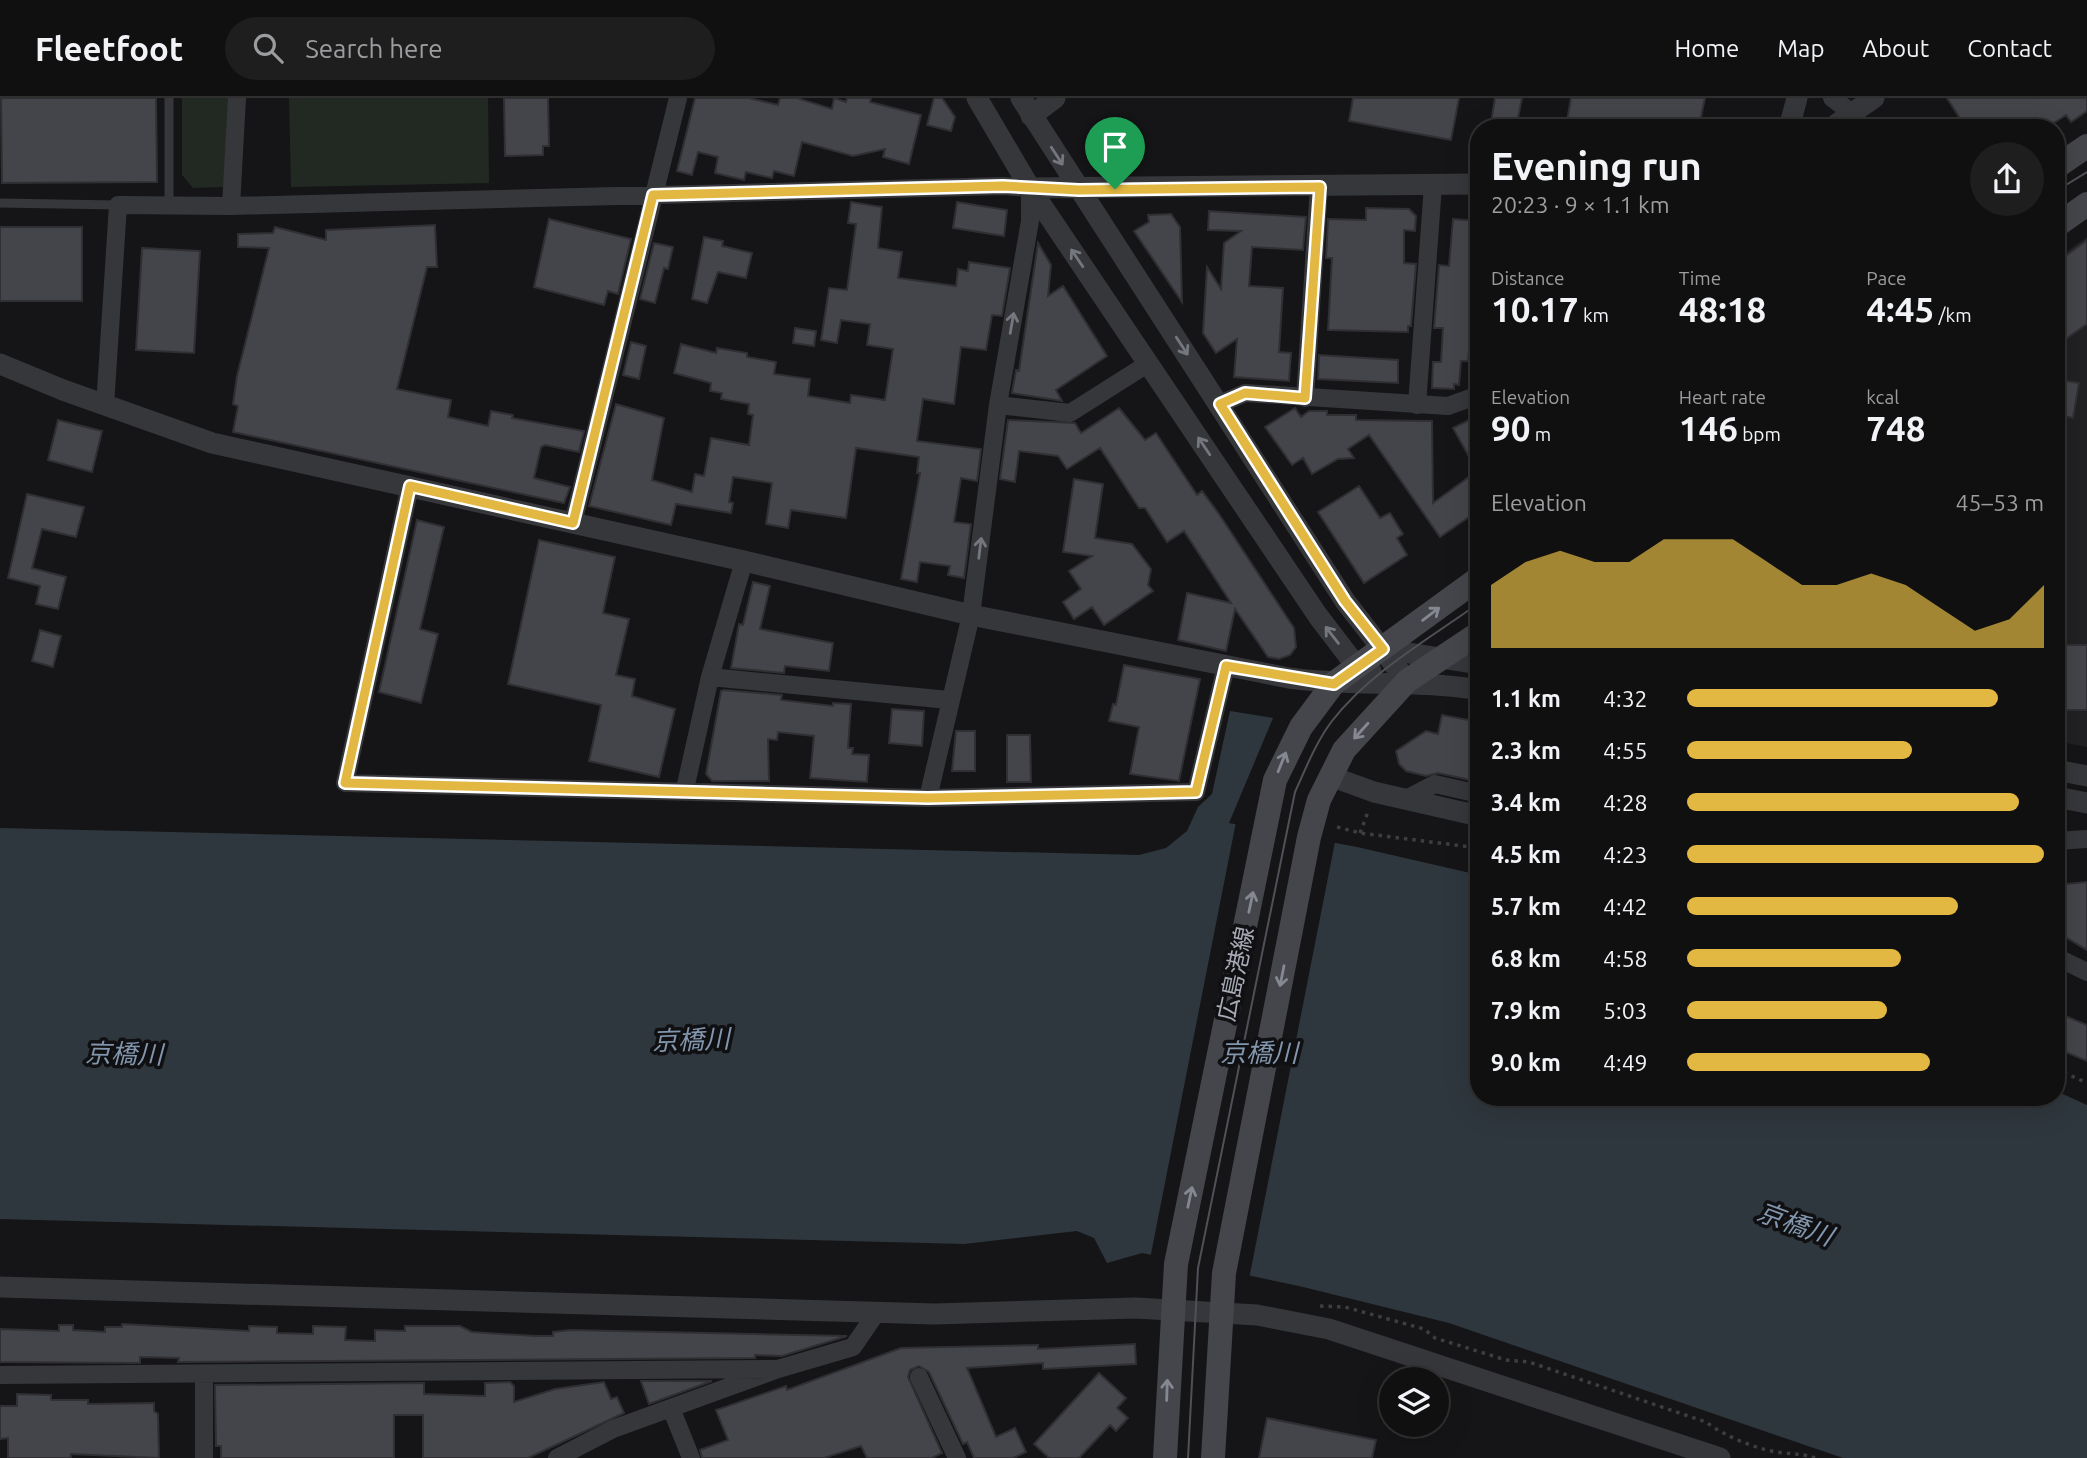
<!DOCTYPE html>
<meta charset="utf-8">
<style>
body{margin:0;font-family:Ubuntu,"Noto Sans JP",sans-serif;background:#1e1e1f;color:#f1f3f6;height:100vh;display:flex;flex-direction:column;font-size:26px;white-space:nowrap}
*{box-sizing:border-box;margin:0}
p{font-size:23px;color:#9c9d9f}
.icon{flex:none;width:38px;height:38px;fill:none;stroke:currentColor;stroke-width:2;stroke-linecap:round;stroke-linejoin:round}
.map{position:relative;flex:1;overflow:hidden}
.side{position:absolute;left:1470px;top:21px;width:595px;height:987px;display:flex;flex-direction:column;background:#101011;border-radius:28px;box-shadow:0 7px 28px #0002,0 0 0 2px #303031}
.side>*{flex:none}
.buttons{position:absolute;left:1379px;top:1269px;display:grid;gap:14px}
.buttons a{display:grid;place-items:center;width:70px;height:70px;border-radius:50%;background:#101011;box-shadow:0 7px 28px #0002,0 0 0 2px #303031;font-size:35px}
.pin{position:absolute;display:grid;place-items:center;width:60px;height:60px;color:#fff;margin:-72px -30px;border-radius:50% 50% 50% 0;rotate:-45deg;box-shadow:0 0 7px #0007}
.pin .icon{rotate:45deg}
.round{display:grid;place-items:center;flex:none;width:74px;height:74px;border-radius:37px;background:#1e1e1f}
.headline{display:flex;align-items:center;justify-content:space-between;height:119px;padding:0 21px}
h1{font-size:38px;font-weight:700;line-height:52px}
.stats{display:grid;grid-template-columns:repeat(3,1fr);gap:10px;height:119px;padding:7px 21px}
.stats div{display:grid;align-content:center}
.stats b{font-size:35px;font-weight:700}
.stats small{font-size:19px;font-weight:400}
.stats p{font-size:19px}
.chart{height:196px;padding:14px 21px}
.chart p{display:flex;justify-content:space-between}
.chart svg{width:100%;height:126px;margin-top:7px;fill:#e2b842;opacity:.7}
ul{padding:0 21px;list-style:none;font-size:23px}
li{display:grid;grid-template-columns:112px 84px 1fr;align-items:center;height:52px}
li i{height:18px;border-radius:9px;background:#e2b842}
header{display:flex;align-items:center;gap:42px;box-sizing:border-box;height:98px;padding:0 35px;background:#101011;border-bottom:2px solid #303031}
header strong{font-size:33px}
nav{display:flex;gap:38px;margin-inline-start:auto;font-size:24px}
.search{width:490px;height:63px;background:#1e1e1f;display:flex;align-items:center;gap:18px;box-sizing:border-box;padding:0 24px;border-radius:38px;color:#9c9d9f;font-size:26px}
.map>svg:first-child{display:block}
.built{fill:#212124}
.green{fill:#222923}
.water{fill:#2f373e}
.pier{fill:#151517}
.building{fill:#44454a;stroke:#302f33;stroke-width:2}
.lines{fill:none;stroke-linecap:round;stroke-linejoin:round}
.path{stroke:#3d3e42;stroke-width:3.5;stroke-dasharray:3.5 5;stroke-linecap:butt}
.service{stroke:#36373b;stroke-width:9}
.minor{stroke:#36373b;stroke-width:18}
.tertiary{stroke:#36373b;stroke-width:21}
.secondary{stroke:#45464b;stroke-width:24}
.tram{stroke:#505156;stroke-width:2}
.oneway{stroke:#75777f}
.oneway2{stroke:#858891}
.route-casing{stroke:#fff;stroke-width:14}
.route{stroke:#e2b842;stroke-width:9}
.labels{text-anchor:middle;stroke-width:7;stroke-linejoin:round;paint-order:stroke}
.street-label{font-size:24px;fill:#a8abb6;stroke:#101012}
.water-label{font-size:26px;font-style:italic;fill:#8296ae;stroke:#101012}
</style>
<header>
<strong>Fleetfoot</strong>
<div class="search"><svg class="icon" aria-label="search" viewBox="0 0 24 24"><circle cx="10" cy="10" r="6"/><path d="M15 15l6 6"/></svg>Search here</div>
<nav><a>Home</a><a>Map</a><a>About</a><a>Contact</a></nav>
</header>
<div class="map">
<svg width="2087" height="1360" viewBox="0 0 2087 1360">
<rect width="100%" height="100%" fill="#151517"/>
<!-- built -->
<path class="built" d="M2087,139v510l-31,-6v-482z"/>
<!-- green -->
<path class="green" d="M182,0h48l-2,82 -5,7 -30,1 -11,-13z
M289,0h199l1,85 -198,4z"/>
<!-- water -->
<path class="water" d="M1230,613l43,7 -44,105 128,24 122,28v222h577v-6l31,14v353h-244l-394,-135 -150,-37 -157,-33 -35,10 -13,-25 -17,-7 -113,13 -964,-25v-391l1139,27 27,-7 21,-17 11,-24 14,-13z"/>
<!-- pier -->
<path class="pier" d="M1236,724l99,20 -86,437 -99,-20z"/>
<!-- building -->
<path class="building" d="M1,0h155l1,84 -155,1z
M504,0h44l1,48h-6v9l-38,1z
M695,0h54l29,7 2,-7h17l35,11 2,-11 12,4 1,-4h24l-1,4 51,13 -12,49 -26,-7 2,-8 -32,7 -51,-14 -8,34 -20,-5 -2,7 -26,-6 -2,8 -29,-7 3,-16 -20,-5 -6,23 -15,-4z
M934,0h8l13,19 -4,14 -24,-6z
M1353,0h106l-8,42 -102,-19z
M1495,0h27l-6,30h-26z
M1571,0h134l-6,29 -29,-5 -1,6h-62l-40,-7z
M1947,0h140v13l-16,11 -5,-7 -20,13h-71l-6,-9 -6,4z
M851,104l31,5 -4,41 24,4 -4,26 58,8 2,-17 10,2 1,-9 41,6 -8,48 -10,-1 -6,35 -25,-3 -7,57 -31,-5 -6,42 64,8 -4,32 -16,-3 -7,44 17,2 -7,54 -16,-3 2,-9 -30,-4 -3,20 -16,-3 19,-106h-3l2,-16 -63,-9 -10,70 -55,-8 -3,18 -22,-4 6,-41 -39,-6 -4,25 4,1 -2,10 -55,-9 -5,21 -82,-19 27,-102 48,14 -12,62 40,12 3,-18 9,2 7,-38 38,7 4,-30 -5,-1 1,-10 -28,-5 1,-6 -12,-2 1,-8 -37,-10 7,-29 35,9 1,-5 30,5v4l29,5 -2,12 36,5 -2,17 42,7 1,-8 34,5 8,-51 -26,-4 3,-21 -29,-4 -4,23 -16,-3 8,-52 18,2 9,-66 -8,-1z
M957,104l50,8 -3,26 -51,-8z
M1366,110l43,1 7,7 -1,15 -11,-1v33l12,1 -5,62h-3v6l-80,-2 4,-72h-6l2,-39 38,1z
M1209,113l97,6 -3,33 -51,-3 -3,39 34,2 -4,64 12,1 -2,28 -55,-4 3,-38 -21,14 -13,-20 4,-66 14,22 3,-46 17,-12 -33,-1z
M1171,116l9,13 2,75 -48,-71 15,-9 -1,-7z
M549,121l82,20 -13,55 -10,-3 -4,14 -70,-18z
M1453,121l26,2v129h-10l-1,11h-7l-2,24 -5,-1v5l-22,-1 1,-26h8l2,-34h-9l5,-63 10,1z
M435,127l2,42h-10l-30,122 54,11 -3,17 40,9 3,-15 22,4 -1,3 72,13 -5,21 -34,-7 -4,2 -7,31 36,9 -6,16 -331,-71 5,-26 -5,-2 4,-28 32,-128 -31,-1v-13l35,-1 2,-6 51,13v-10z
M0,129h82v74h-82z
M704,139l19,4 -1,5 30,7 -6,25 -28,-6 -11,31 -15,-4z
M2087,142v84l-31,22v-83z
M654,145l19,4 -5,22 -4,-1 -9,35 -15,-4z
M1038,145l13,22 -3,31 15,-10 44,70 -51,34 6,11 -50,-8 4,-23 3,1z
M142,150l58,3 -6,102 -58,-3z
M795,230l21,3 -2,15 -21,-3z
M631,244l15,4 -7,33 -16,-4z
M1319,257l79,5v23l-80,-4z
M2061,282l18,3 -6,35 -17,-4z
M1119,310l26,32 11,-7 41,62 5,-4 17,23 75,114 2,19 -6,8 -11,4 -11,-2 -33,-48 -9,42 -48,-11 9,-47 44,10 -47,-72 -17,11 -22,-34h-6l-39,-60 -33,21 -9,-13 -39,-5 -4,31 -15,-3 8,-59 67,3 6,10z
M1295,310l6,9 8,-6h18v4h29v5l76,1 1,82 44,-32 -24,-43 26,-13v95l-39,27 -71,-102 -21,14 6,9 -16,1 -26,15 -9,-16 -11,7 -27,-38z
M58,322l44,11 -10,41 -44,-12z
M1074,381l29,5 -8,54 37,6 19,25 -3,16 5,6 -49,34 -12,-18 -18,12 -11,-17 18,-13 -12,-18 23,-15 -29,-4z
M1359,388l21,32 10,-5 13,21 -6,4 10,17 -43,28 -46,-71z
M27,396l57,13 -8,30 -34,-8 -10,39 34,9 -8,32 -22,-5 4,-18 -32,-8z
M417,422l27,7 -24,102 18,5 -17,69 -42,-11z
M539,442l76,17 -12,56 26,6 -13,56 19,4 -3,17 43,13 -16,68 -70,-16 12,-56 -93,-21z
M753,484l17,4 -10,43 73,14 -4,28 -44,-5 -1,7 -53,-5 8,-44 4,1z
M40,532l21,6 -8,31 -21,-6z
M2056,547h31v65h-31z
M1124,567l76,14 -21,102 -49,-7 9,-47 -30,-6 4,-17 3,1z
M724,592l58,5 -1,5 52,6v-3l18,1 -3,44h5l-1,6 17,1 -2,27 -57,-4 4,-42 -36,-4 -1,8 -9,-1 1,42h-57l-6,-7 15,-83z
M892,611l32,2 -2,35 -33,-3z
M1442,617l37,7v60l-41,-9 -12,3 -20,-5 -7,-7 -3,-13 30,-20 12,3z
M956,633h19v40h-23z
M1007,637h23l1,47h-24z
M2087,784v68l-22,-13h-9v-52z
M2056,914l31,13v36l-31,-13z
M122,1226l127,7v-5l28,1v6l36,1v-8l33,1 -1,13 30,1v-11l30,1v-5h55l12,6 63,4h18v-4l18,-2 276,6 -65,20 -27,-1v3l-577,4 1,-4 -39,-1v6l-140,-1v-33l59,2v-6h14v5l32,2v-5h17z
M1135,1246l1,20 -93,5v-6l-76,5 29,69 19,-9 11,24 -13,6h-39l-7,-16 -4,2 -34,-72 -10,-6 -9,4 -2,7 34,76 -10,5h-65l-6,-12 -37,12h-122l-2,-8 28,-10 -12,-30 70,-24 1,4 114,-42 137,-3v4z
M1099,1275l27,25 -9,10 11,10 -12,13 -6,-6 -31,33h-30l-15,-14z
M641,1283h71l-63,23z
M510,1284l4,4v16l41,-13 49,-7 7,17 6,-2 7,16 -96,45h-105v-43h-29v43h-173v-12h-5l-1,-61 209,-2v11l61,2v-13z
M17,1296l34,1v5h37v4l66,-1v8l4,3 1,44 -88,-4v4h-63v-20l-8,1v-33h17z
M1267,1320l109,22 -4,18h-113z"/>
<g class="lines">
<!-- path -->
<path class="path" d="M2056,343l3,1
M1337,729l23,6 119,15
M1360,735l9,-24
M2056,971l31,14
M1320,1208l25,1 79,22 11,9 71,22 23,2 177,60c20,15 52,28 77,31 12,1 20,1 32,5"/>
<!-- service -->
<path class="service" d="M169,0v108
M0,105l118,2"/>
<!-- minor -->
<path class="minor" d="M1832,0l20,15
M231,108l6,-108
M1305,300l14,-211
M1220,306l25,-11 203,13 31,-11
M998,307l72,8 79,-50
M1417,307l16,-220
M105,308l13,-201 113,1 772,-20 27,2v33l-32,184 -27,210 -43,183
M410,388l-65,297 583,15 268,-6 30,-126
M573,425l105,-425
M710,579l239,23
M685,691l25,-112 34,-116
M1406,701l29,-15 44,10
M2056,743l31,-2
M2056,859l31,15
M0,1277l778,-6
M204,1277v83
M919,1279l38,81
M671,1310l20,50
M557,1360l56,-29 165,-60 75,-22 24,-35"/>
<!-- tertiary -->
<path class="tertiary" d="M977,0l53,90 288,428 39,51 14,4
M1021,0l324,503 62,80
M1031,18l24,-18
M1789,30l8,-30
M1831,30l43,-30
M1030,90l449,-4
M0,266l63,26 149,53 532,118 227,54 318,63c64,9 126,1 190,12
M1383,551l96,15
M2056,672l31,6
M1330,678l44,16 105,24
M2056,699l31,6
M0,1189l935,27 201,-6 121,7 72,14 391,129"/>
<!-- secondary -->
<path class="secondary" d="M2056,69l31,-21
M2056,128l31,-22
M1165,1360l11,-194 99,-484 26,-53 32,-43 146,-106
M1213,1360l11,-185 85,-436 10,-37 25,-50 63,-69 72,-48"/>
<!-- tram -->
<path class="tram" d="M2056,93l31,-19
M1188,1360l10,-190 97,-476c11,-24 21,-50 37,-71 38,-49 97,-82 147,-118"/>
</g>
<!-- one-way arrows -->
<defs><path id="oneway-shaft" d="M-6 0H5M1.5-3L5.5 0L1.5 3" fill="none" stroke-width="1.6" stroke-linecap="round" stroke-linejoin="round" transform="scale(1.75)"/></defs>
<g class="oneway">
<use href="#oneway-shaft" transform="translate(1057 58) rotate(57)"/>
<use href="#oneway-shaft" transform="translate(1077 160) rotate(-124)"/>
<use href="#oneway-shaft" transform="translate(1012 225) rotate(-80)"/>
<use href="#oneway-shaft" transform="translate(1182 248) rotate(57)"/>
<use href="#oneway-shaft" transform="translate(1204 348) rotate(-124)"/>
<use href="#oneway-shaft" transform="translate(980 450) rotate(-83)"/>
<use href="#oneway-shaft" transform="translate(1332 537) rotate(-128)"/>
</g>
<g class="oneway2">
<use href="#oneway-shaft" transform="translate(1431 516) rotate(-37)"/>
<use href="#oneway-shaft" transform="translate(1361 633) rotate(132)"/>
<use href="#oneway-shaft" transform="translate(1282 664) rotate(-68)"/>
<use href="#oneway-shaft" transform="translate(1251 804) rotate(-78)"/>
<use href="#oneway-shaft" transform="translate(1282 878) rotate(101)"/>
<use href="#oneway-shaft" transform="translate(1190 1099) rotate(-78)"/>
<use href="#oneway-shaft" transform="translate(1167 1292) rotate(-88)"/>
</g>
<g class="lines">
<defs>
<path id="route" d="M1003,88l76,4 241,-3 -15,211 -60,-5 -25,11 125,197 38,48 -49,35 -108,-18 -30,126 -268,6 -583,-15 65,-297 163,37 80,-328z"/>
</defs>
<!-- route casing -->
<use href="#route" class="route-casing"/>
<!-- route -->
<use href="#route" class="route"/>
</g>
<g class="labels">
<!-- street labels -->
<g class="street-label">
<text transform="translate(1236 876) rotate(-78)" y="8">広島港線</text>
</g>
<!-- water labels -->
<g class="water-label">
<text transform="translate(691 942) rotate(-2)" y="9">京橋川</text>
<text x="1259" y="964">京橋川</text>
<text transform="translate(124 956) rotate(1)" y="9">京橋川</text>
<text transform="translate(1795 1126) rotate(20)" y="9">京橋川</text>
</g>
</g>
</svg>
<div class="buttons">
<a><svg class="icon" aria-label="layers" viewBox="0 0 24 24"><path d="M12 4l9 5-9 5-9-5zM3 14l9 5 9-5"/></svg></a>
</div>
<div class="pin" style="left:1115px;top:91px;background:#1e9e55"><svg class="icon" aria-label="arrive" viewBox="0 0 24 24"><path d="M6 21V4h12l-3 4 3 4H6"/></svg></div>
<section class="side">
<div class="headline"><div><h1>Evening run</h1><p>20:23 · 9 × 1.1 km</p></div><a class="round"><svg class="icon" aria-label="share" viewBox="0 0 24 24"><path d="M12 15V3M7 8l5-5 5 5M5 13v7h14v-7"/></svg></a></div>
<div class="stats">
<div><p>Distance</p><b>10.17<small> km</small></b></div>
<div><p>Time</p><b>48:18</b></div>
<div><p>Pace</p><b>4:45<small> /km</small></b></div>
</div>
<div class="stats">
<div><p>Elevation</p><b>90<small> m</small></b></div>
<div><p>Heart rate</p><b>146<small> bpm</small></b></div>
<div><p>kcal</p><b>748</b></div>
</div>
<div class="chart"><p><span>Elevation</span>45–53 m</p>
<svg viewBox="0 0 160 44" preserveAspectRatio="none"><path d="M0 44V22L10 14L20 10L30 14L40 14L50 6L60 6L70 6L80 14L90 22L100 22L110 18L120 22L130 30L140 38L150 34L160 22V44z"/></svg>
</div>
<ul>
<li><b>1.1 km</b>4:32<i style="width:87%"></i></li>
<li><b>2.3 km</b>4:55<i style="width:63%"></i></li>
<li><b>3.4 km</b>4:28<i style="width:93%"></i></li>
<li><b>4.5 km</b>4:23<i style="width:100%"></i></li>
<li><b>5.7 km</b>4:42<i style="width:76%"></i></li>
<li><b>6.8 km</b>4:58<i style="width:60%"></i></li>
<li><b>7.9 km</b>5:03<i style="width:56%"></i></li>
<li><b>9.0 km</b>4:49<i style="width:68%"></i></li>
</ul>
</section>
</div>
